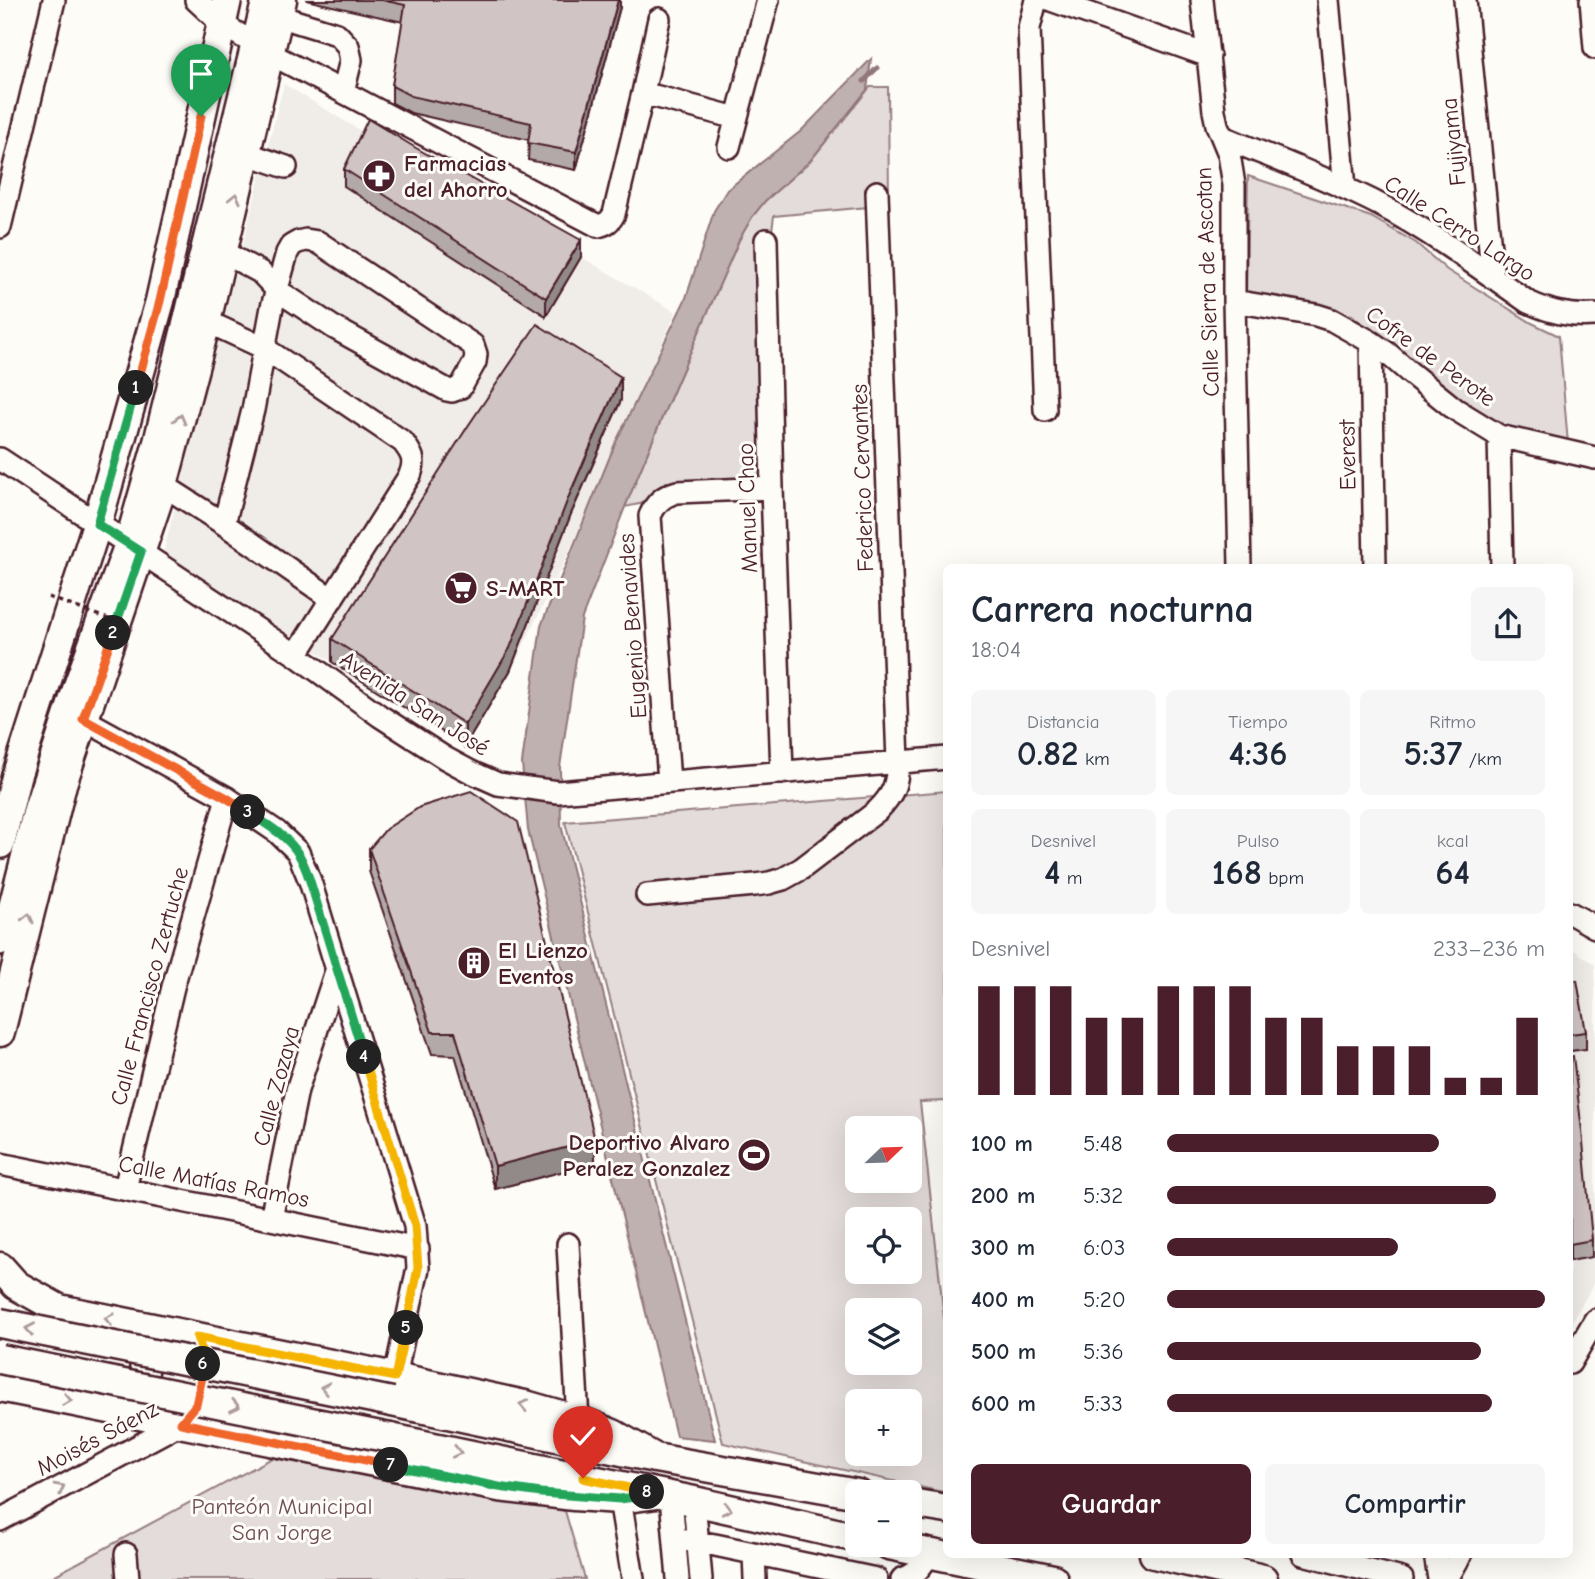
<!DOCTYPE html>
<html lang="es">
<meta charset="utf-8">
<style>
body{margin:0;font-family:"Comic Neue",sans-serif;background:#f6f6f7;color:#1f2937;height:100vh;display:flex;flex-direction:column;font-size:26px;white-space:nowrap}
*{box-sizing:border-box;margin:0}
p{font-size:23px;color:#747a83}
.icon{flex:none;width:38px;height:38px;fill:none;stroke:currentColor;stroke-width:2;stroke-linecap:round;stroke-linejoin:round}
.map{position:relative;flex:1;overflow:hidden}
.sheet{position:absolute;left:943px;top:564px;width:630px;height:994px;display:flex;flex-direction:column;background:#fff;border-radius:10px;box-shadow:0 7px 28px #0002}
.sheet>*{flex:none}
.needle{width:46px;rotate:67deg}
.tools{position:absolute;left:845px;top:1116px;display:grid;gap:14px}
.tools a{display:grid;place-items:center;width:77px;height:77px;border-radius:10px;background:#fff;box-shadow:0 7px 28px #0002;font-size:35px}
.pin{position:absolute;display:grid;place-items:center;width:60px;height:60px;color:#fff;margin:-72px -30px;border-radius:50% 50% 50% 0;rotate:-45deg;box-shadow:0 0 7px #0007}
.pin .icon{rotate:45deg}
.km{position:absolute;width:35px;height:35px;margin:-18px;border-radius:50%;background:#222;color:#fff;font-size:19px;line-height:35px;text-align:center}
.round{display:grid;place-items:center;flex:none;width:74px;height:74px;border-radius:10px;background:#f6f6f7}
.summary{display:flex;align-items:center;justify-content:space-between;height:119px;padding:0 28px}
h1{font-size:38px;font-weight:700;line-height:52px}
.figures{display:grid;grid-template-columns:repeat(3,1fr);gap:10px;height:119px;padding:7px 28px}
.figures div{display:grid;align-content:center;border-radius:10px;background:#f6f6f7;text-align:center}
.figures b{font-size:35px;font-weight:700}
.figures small{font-size:19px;font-weight:400}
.figures p{font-size:19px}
.chart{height:196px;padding:14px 28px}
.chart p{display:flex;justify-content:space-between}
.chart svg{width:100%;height:126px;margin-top:7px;stroke:#4a1f2b;stroke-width:6}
.primary-button{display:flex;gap:14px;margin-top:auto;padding:14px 28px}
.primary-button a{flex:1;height:80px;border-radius:10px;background:#4a1f2b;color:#fff;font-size:28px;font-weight:700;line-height:80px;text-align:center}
.primary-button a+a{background:#f6f6f7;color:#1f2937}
ul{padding:0 28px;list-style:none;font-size:23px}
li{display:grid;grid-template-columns:112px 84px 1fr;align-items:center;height:52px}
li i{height:18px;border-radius:9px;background:#4a1f2b}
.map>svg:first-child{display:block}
.built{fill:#f0ece8}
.green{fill:#e3dcda;stroke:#967e82;stroke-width:2;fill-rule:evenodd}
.water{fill:#c0b1b1;stroke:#91777b;stroke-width:2}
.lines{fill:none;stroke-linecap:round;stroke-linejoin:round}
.stream{stroke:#91777b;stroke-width:5}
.minor-casing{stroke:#4a1f2b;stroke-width:26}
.major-casing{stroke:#4a1f2b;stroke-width:33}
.minor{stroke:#fdfcf7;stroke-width:21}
.major{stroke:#fdfcf7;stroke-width:28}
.major-bridge-casing{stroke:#4a1f2b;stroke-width:33;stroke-linecap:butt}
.path-bridge{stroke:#4a1f2b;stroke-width:3.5;stroke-dasharray:5 5;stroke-linecap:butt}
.major-bridge{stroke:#fdfcf7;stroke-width:28}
.wall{fill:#b3a9a9;stroke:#4a1f2b;stroke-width:2}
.shaded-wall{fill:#928a89;stroke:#4a1f2b;stroke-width:2}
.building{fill:#d0c5c4;stroke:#4a1f2b;stroke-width:2}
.oneway{stroke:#ac999b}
.split-1-casing{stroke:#fff;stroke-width:14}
.split-2-casing{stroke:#fff;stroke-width:14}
.split-3-casing{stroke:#fff;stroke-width:14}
.split-4-casing{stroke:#fff;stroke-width:14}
.split-5-casing{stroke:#fff;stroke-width:14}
.split-6-casing{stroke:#fff;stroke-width:14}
.split-7-casing{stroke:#fff;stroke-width:14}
.split-8-casing{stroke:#fff;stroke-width:14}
.split-9-casing{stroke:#fff;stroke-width:14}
.split-1{stroke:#f0652b;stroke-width:9}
.split-2{stroke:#22a559;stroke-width:9}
.split-3{stroke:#f0652b;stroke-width:9}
.split-4{stroke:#22a559;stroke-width:9}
.split-5{stroke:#f5b400;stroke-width:9}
.split-6{stroke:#f5b400;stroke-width:9}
.split-7{stroke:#f0652b;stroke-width:9}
.split-8{stroke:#22a559;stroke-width:9}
.split-9{stroke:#f5b400;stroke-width:9}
.labels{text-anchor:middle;stroke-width:6;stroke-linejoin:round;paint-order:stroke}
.street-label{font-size:23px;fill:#4a1f2b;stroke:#fdfcf7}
.poi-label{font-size:23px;font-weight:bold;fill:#4a1f2b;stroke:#fdfcf7;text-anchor:start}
.park-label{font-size:23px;fill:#704e57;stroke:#fdfcf7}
</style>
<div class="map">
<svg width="1595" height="1579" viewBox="0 0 1595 1579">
<rect width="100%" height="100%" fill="#fdfcf7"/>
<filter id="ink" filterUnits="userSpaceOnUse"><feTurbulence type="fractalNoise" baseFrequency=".0143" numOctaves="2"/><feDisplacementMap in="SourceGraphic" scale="14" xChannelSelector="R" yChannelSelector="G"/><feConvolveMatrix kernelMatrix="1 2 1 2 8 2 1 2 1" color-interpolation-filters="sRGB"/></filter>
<g filter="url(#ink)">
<!-- built -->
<path class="built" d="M284,84l132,81 165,92 95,55 -111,248 -49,101 -51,85 -302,-192z
M1570,947l25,18v316l-25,44z"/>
<!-- green -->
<path class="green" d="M870,87h18l1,118 -115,11 -3,22 -5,245 -100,-1 -17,20 -24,5 41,-99 73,-168 13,-23 13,-16 45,-40z
M1248,176l123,41 45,26 31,27 85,53 27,13 9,108 -52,-9 -78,-44 -86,-76 -106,-17z
M947,791v310l-27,1 27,243v148l-224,-50 -158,-621zM858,1129h52v52h-52zM858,1220h52v52h-52zM858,1311h52v52h-52zM858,1402h52v52h-52z
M272,1458l293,53 20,68h-537z"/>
<!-- water -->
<path class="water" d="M871,59l-4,31 -57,71 -45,40 -13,16 -13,23 -73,168 -41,99 -43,111 -22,149 1,58 154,615 -39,-4 -148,-606 -6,-67 19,-137 74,-182 71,-146 28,-87 13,-21 74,-59z"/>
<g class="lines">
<!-- stream -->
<path class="stream" d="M864,81l13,-13"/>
<defs>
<path id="minor" d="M196,0l26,24 47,29 329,173c8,-2 12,-4 16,-12l29,-121 16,-74
M1036,0l-7,28 16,382
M1051,0l158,56
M1202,0l12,111 3,14 12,29 5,31v116l6,266
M1328,0l17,188
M1465,0l28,278
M1591,0l4,48
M278,16l59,18 11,12 3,14 -8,32
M643,93l93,25
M1223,137c52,22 107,42 157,68 50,26 101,64 148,97 22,10 42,15 67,13
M729,147l39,-147
M245,153l41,14
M0,227l54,-227
M766,240l6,248 10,285
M223,252l37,20 17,18 56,37 114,63 5,1 9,-4 14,-25 1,-8 -3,-9 -155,-103 -12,-2 -8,2 -7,4 -4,7 -15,54 -19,103 -29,114
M1234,301l82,14 16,5 39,22 16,11 22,19 46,37 44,27 96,22
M206,321l58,27 139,94c9,12 13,18 7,33l-114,180
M1371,342l4,225
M1499,436l3,131
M0,459l296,196 84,61 65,42 26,14 27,12 60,8 389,-34
M163,485l61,39 108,75
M83,719l144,79 50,34 21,20 12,29 105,345 3,42 -23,109
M669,782l-19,-266c6,-14 13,-20 27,-24l95,-4
M647,895l108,-10 14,-2 14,-4 18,-10 76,-58c17,-17 20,-27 21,-49l-21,-570
M1570,913l25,14
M0,944l35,-137 40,-123 51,-142 29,-102 108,-440
M0,1164l418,85
M125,1189l48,-202 54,-189
M271,1219l26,-129 40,-122
M568,1244l10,176
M1570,1363l25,-43
M671,1497l7,82
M620,1499l13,80
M694,1501l7,78
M0,1520l181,-97
M675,1538l40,7 161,34
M754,1553l1,26
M126,1554l2,25
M1303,1554l99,25
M1435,1554l4,25
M902,1579c14,-4 20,-13 27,-25
M1447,1579l14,-25"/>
<path id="major" d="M0,844l16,-67 81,-253 63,-223 67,-301
M0,1032l62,-248 101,-299 41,-155 78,-330
M0,1267l16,18 43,24 336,68 134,29 49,14 35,14 42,24
M0,1387l499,100 75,9 46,3 37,-5
M392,1402l263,56 203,36
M154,1410c-16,-23 -14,-59 11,-75
M390,1438l304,63 164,37
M910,1503l37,6
M889,1545l164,34
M1154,1554l109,25"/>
</defs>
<!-- minor casing -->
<use href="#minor" class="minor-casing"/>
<!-- major casing -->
<use href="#major" class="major-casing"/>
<!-- minor -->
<use href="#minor" class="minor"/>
<!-- major -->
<use href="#major" class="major"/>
<defs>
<path id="major-bridge" d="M0,1323l392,79
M0,1359l390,79"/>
</defs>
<!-- major-bridge casing -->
<use href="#major-bridge" class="major-bridge-casing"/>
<!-- path-bridge -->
<path class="path-bridge" d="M48,597l85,31"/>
<!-- major-bridge -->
<use href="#major-bridge" class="major-bridge"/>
</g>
<!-- wall -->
<path class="wall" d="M306,0h314v7l-44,163 -48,-10 1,-20 -118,-27 -19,-10v-17l11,-64z
M344,169l237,88 -35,59 -202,-130z
M621,400l-50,114 -61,157 -45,75 -133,-84v-23z
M369,849l226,314 -100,26 -40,-134 -23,-1 -63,-183z
M1570,981l16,51v17l-16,2z
M1570,1057l22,183v17l-22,4z"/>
<!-- shaded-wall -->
<path class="shaded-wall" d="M618,0h2v7l-44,163v-18z
M581,240v17l-35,59v-18z
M621,377v23l-50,114 -61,157 -45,75v-22l106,-233z
M595,1140v23l-100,26v-23z"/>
<!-- building -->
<path class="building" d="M382,0h236l-42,152 -48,-9 3,-20 -120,-27 -19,-10 13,-81z
M368,119l48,29 165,92 -35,58 -202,-129z
M537,324l84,53 -50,114 -61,157 -45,76 -133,-85 136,-213z
M471,791l47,31 77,318 -100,26 -40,-134h-23l-63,-183 17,-20 34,-22z
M1577,980l9,52 -16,2v-53z
M1573,1056l9,75 10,109 -22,4v-187z"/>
<!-- one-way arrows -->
<defs><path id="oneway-chevron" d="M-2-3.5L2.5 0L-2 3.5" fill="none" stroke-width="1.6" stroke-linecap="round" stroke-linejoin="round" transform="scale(1.75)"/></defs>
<g class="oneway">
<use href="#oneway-chevron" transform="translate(235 198) rotate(-77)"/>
<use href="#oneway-chevron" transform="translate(180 419) rotate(-75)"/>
<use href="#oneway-chevron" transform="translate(28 918) rotate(-76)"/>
<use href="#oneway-chevron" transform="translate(109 1319) rotate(-169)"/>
<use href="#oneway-chevron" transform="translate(30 1329) rotate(-169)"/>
<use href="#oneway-chevron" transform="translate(325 1388) rotate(-169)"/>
<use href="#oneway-chevron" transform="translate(67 1400) rotate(11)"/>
<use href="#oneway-chevron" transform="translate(524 1405) rotate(-167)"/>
<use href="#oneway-chevron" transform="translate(235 1406) rotate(12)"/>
<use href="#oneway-chevron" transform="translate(457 1452) rotate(12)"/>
<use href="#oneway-chevron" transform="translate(60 1488) rotate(-28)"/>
<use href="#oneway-chevron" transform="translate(727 1509) rotate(13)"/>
</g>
</g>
<g class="lines" filter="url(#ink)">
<defs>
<path id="split-1" d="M136,388l24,-87 41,-185"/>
<path id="split-2" d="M113,633l28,-81 -44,-28 39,-136"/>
<path id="split-3" d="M113,633l-30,86 144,79 21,14"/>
<path id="split-4" d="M248,812c18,12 40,24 51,43 5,8 8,17 11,26l54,176"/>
<path id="split-5" d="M364,1057l51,169 3,42 -12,60"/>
<path id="split-6" d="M203,1364v-10l-6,-17 198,40 11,-49"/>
<path id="split-7" d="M203,1364l-1,13 -6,28 -15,18 210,42"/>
<path id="split-8" d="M391,1465l108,22 42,6 79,6 37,-5 -10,-2"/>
<path id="split-9" d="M583,1478l64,14"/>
</defs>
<!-- split-1 casing -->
<use href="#split-1" class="split-1-casing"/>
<!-- split-2 casing -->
<use href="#split-2" class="split-2-casing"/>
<!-- split-3 casing -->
<use href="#split-3" class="split-3-casing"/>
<!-- split-4 casing -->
<use href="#split-4" class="split-4-casing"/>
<!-- split-5 casing -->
<use href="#split-5" class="split-5-casing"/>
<!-- split-6 casing -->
<use href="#split-6" class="split-6-casing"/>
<!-- split-7 casing -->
<use href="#split-7" class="split-7-casing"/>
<!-- split-8 casing -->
<use href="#split-8" class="split-8-casing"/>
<!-- split-9 casing -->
<use href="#split-9" class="split-9-casing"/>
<!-- split-1 -->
<use href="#split-1" class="split-1"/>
<!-- split-2 -->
<use href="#split-2" class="split-2"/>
<!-- split-3 -->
<use href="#split-3" class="split-3"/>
<!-- split-4 -->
<use href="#split-4" class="split-4"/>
<!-- split-5 -->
<use href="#split-5" class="split-5"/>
<!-- split-6 -->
<use href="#split-6" class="split-6"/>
<!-- split-7 -->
<use href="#split-7" class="split-7"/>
<!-- split-8 -->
<use href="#split-8" class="split-8"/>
<!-- split-9 -->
<use href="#split-9" class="split-9"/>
</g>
<!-- icons -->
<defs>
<symbol id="pharmacy-disc" viewBox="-11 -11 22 22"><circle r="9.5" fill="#4a1f2b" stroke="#fdfcf7"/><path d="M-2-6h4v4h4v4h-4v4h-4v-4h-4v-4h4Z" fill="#fff"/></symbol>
<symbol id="supermarket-disc" viewBox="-11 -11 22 22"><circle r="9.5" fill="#4a1f2b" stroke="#fdfcf7"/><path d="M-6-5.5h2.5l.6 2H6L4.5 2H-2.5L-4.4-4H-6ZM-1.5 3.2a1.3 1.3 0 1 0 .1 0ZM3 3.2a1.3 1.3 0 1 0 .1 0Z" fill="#fff"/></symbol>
<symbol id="building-disc" viewBox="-11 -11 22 22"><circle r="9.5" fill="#4a1f2b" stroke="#fdfcf7"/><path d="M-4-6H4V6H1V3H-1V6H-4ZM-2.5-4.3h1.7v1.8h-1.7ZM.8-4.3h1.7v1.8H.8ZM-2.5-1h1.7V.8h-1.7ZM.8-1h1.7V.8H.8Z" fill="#fff"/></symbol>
<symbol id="stadium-disc" viewBox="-11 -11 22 22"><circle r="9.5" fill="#4a1f2b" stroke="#fdfcf7"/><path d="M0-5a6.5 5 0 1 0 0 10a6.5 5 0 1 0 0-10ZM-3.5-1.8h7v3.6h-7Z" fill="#fff"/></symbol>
</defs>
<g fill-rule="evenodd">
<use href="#pharmacy-disc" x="360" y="157" width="38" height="38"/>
<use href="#supermarket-disc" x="442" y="569" width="38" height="38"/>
<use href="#building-disc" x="455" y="944" width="38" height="38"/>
<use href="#stadium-disc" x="735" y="1136" width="38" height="38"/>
</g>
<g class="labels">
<!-- street labels -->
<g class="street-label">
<text transform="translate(1453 142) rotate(-96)" y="8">Fujiyama</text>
<text transform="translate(1460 228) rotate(33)" y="8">Calle Cerro Largo</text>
<text transform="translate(1207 282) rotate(-92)" y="8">Calle Sierra de Ascotan</text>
<text transform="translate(1431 356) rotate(36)" y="8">Cofre de Perote</text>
<text transform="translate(1347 455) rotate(-91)" y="8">Everest</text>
<text transform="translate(862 478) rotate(-92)" y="8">Federico Cervantes</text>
<text transform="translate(747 508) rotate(-92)" y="8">Manuel Chao</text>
<text transform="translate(632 626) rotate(-94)" y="8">Eugenio Benavides</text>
<text transform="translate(415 703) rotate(33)" y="8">Avenida San José</text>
<text transform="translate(149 986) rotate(-75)" y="8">Calle Francisco Zertuche</text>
<text transform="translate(276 1086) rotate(-75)" y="8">Calle Zozaya</text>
<text transform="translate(214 1181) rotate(11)" y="8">Calle Matías Ramos</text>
<text transform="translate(97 1438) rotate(-28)" y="8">Moisés Sáenz</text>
</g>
<!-- poi labels -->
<g class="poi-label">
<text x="404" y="171">Farmacias<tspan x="404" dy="26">del Ahorro</tspan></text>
<text x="486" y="596">S-MART</text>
<text x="498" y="958">El Lienzo<tspan x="498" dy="26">Eventos</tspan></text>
<text x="730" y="1150" text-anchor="end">Deportivo Alvaro<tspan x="730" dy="26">Peralez Gonzalez</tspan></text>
</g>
<!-- park labels -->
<g class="park-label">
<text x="282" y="1514">Panteón Municipal<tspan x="282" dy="26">San Jorge</tspan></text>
</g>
</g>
</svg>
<div class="tools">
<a><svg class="needle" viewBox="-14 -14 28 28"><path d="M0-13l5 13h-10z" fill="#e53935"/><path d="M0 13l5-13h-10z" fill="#747a83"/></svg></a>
<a><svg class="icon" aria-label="locate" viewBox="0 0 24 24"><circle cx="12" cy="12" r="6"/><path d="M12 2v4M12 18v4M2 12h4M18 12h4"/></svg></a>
<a><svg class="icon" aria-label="layers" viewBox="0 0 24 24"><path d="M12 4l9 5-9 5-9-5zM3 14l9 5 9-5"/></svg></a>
<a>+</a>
<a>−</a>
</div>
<div class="pin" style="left:201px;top:116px;background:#1e9e55"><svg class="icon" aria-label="arrive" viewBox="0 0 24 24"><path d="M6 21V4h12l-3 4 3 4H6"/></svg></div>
<div class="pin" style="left:583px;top:1478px;background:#d93025"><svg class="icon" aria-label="check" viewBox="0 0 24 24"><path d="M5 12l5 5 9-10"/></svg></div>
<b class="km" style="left:136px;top:388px">1</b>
<b class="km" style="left:113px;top:633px">2</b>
<b class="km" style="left:248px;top:812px">3</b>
<b class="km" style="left:364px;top:1057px">4</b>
<b class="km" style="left:406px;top:1328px">5</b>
<b class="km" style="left:203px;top:1364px">6</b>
<b class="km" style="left:391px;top:1465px">7</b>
<b class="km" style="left:647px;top:1492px">8</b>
<section class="sheet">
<div class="summary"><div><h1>Carrera nocturna</h1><p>18:04</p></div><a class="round"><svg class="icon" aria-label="share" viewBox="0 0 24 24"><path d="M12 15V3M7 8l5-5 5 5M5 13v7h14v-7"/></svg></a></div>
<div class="figures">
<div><p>Distancia</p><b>0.82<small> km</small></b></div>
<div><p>Tiempo</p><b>4:36</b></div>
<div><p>Ritmo</p><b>5:37<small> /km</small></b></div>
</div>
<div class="figures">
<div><p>Desnivel</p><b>4<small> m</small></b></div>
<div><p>Pulso</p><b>168<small> bpm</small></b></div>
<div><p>kcal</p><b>64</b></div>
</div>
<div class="chart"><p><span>Desnivel</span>233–236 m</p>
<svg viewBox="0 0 160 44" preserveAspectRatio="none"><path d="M5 44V6M15 44V6M25 44V6M35 44V17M45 44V17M55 44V6M65 44V6M75 44V6M85 44V17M95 44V17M105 44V27M115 44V27M125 44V27M135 44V38M145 44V38M155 44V17"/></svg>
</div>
<ul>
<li><b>100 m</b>5:48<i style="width:72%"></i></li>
<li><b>200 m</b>5:32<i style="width:87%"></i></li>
<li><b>300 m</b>6:03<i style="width:61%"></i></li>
<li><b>400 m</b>5:20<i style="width:100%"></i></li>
<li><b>500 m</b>5:36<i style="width:83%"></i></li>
<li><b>600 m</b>5:33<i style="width:86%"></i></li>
</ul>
<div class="primary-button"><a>Guardar</a><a>Compartir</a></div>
</section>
</div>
